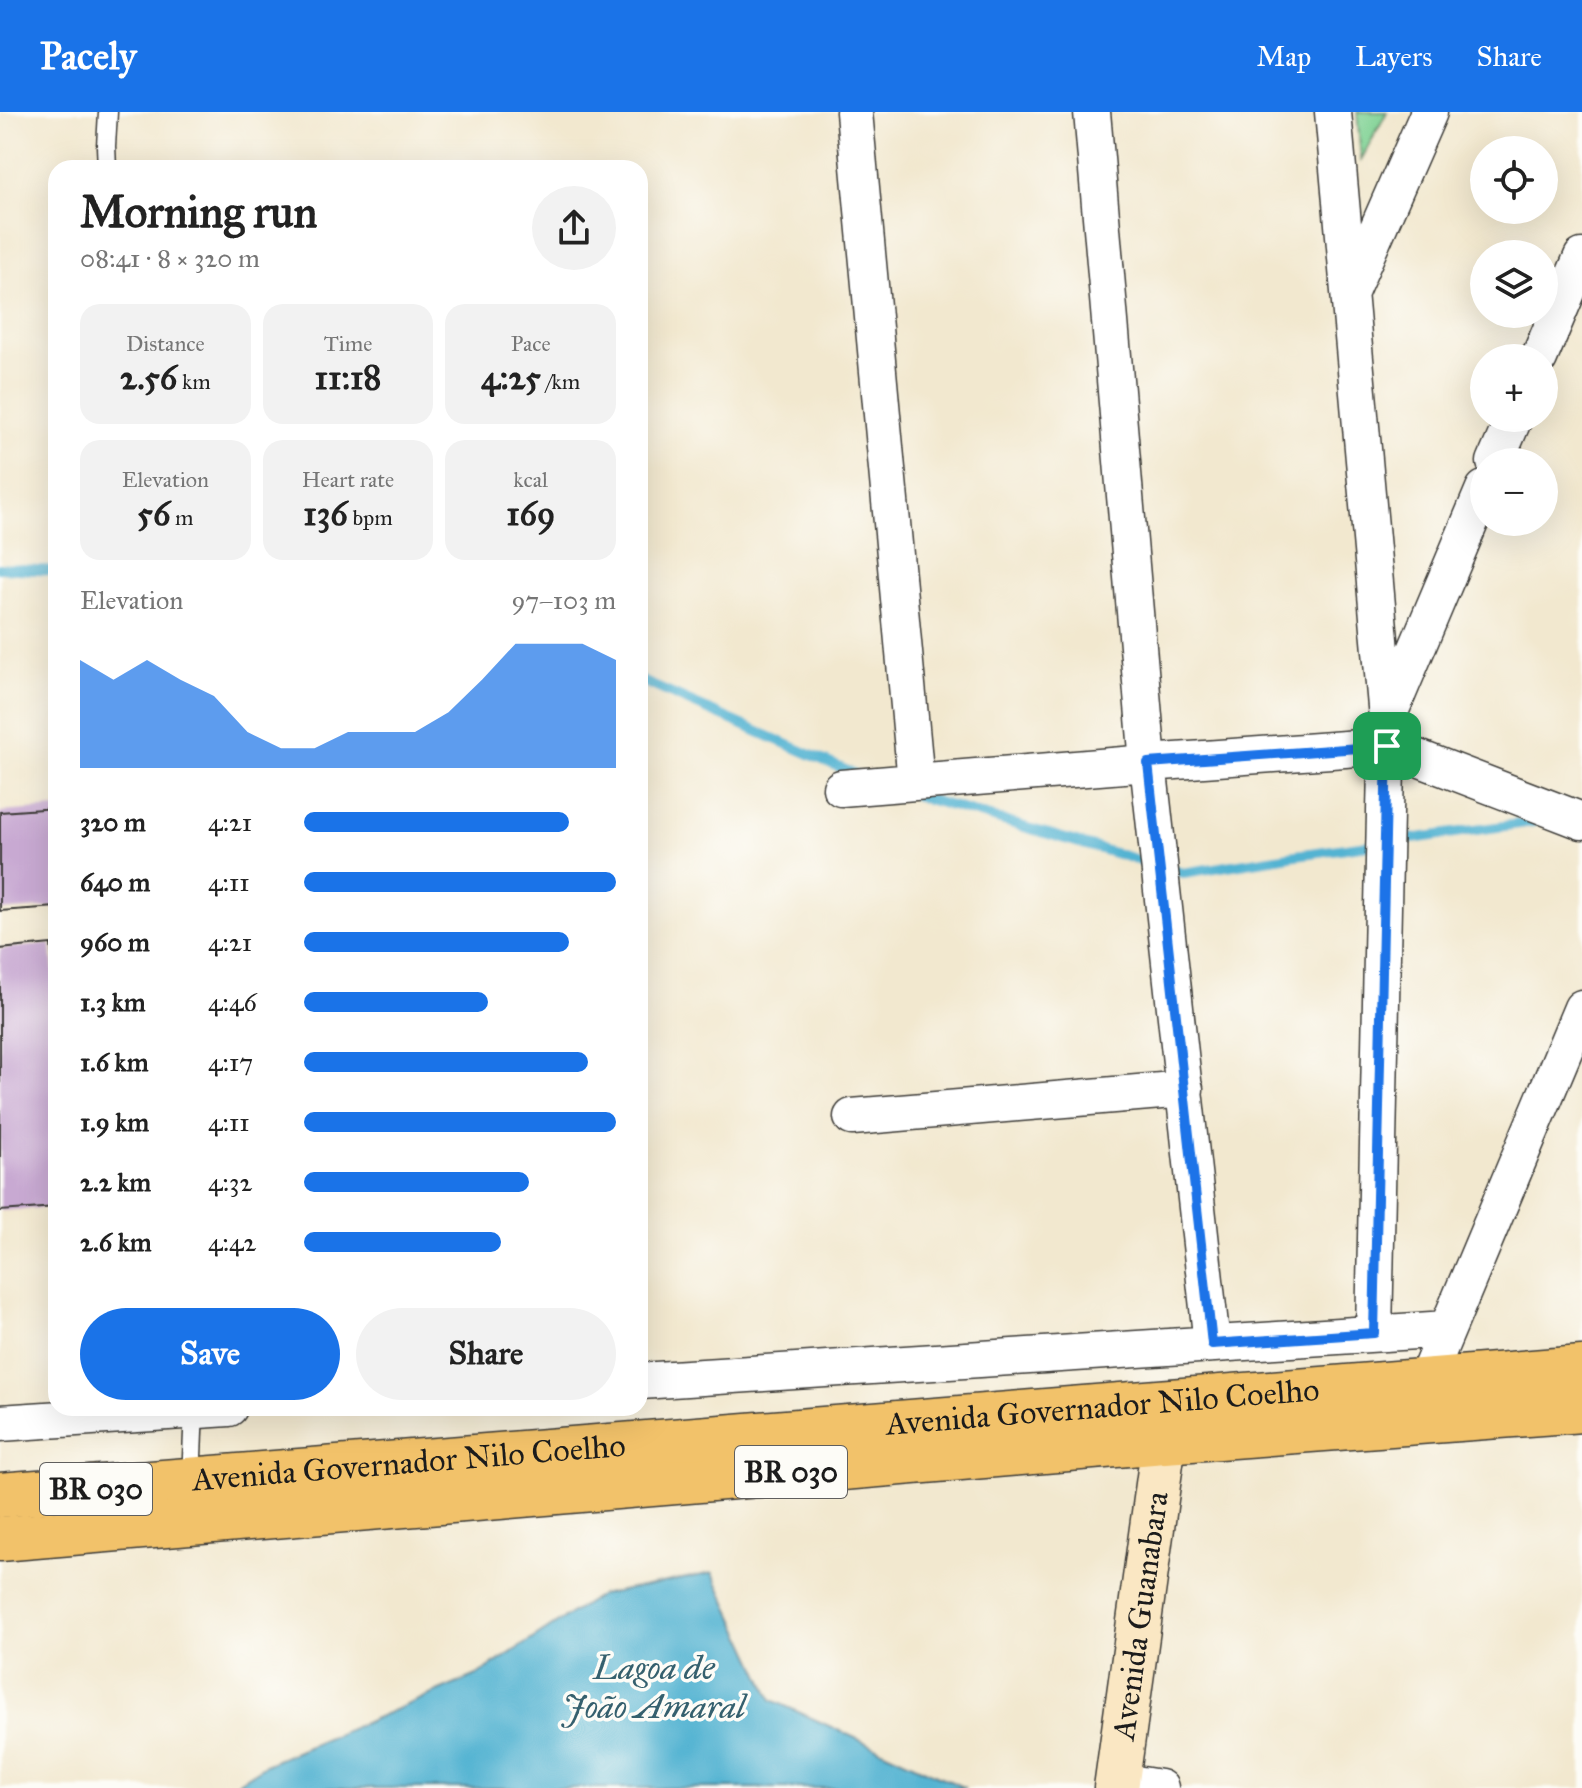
<!DOCTYPE html>
<meta charset="utf-8">
<style>
body{margin:0;font-family:"IM FELL Great Primer",serif;background:#f2f2f2;color:#222;height:100vh;display:flex;flex-direction:column;font-size:30px;white-space:nowrap}
*{box-sizing:border-box;margin:0}
p{font-size:26px;color:#767676}
.icon{flex:none;width:44px;height:44px;fill:none;stroke:currentColor;stroke-width:2;stroke-linecap:round;stroke-linejoin:round}
.map{position:relative;flex:1;overflow:hidden}
.sheet{position:absolute;left:48px;top:48px;width:600px;height:1256px;display:flex;flex-direction:column;background:#fff;border-radius:24px;box-shadow:0 8px 32px #0002}
.sheet>*{flex:none}
.controls{position:absolute;left:1470px;top:24px;display:grid;gap:16px}
.controls a{display:grid;place-items:center;width:88px;height:88px;border-radius:50%;background:#fff;box-shadow:0 8px 32px #0002;font-size:40px}
.pin{position:absolute;display:grid;place-items:center;width:68px;height:68px;color:#fff;margin:-34px;border-radius:16px;box-shadow:0 4px 12px #0006}
.round{display:grid;place-items:center;flex:none;width:84px;height:84px;border-radius:42px;background:#f2f2f2}
.summary{display:flex;align-items:center;justify-content:space-between;height:136px;padding:0 32px}
h1{font-size:44px;font-weight:800;line-height:60px}
.stats{display:grid;grid-template-columns:repeat(3,1fr);gap:12px;height:136px;padding:8px 32px}
.stats div{display:grid;align-content:center;border-radius:20px;background:#f2f2f2;text-align:center}
.stats b{font-size:34px;font-weight:800}
.stats small{font-size:22px;font-weight:400}
.stats p{font-size:22px}
.chart{height:224px;padding:16px 32px}
.chart p{display:flex;justify-content:space-between}
.chart svg{width:100%;height:144px;margin-top:8px;fill:#1a73e8;opacity:.7}
.button{display:flex;gap:16px;margin-top:auto;padding:16px 32px}
.button a{flex:1;height:92px;border-radius:48px;background:#1a73e8;color:#fff;font-size:32px;font-weight:800;line-height:92px;text-align:center}
.button a+a{background:#f2f2f2;color:#222}
ul{padding:0 32px;list-style:none;font-size:26px}
li{display:grid;grid-template-columns:128px 96px 1fr;align-items:center;height:60px}
li i{height:20px;border-radius:10px;background:#1a73e8}
header{display:flex;align-items:center;gap:48px;box-sizing:border-box;height:112px;padding:0 40px;background:#1a73e8;color:#fff}
header strong{font-size:38px}
nav{display:flex;gap:44px;margin-inline-start:auto;font-size:28px}
.map>svg:first-child{display:block}
.park{fill:#7ed193;stroke:#4d7658;stroke-width:2}
.water{fill:#53b3d2;stroke:#386877;stroke-width:2}
.lines{fill:none;stroke-linecap:round;stroke-linejoin:round}
.stream{stroke:#53b3d2;stroke-width:10}
.building{fill:#c8a9d2}
.lane-casing{stroke:#3c3b37;stroke-width:21}
.street-casing{stroke:#3c3b37;stroke-width:39}
.secondary-casing{stroke:#3c3b37;stroke-width:47}
.primary-casing{stroke:#3c3b37;stroke-width:47}
.lane{stroke:#fff;stroke-width:18}
.street{stroke:#fff;stroke-width:36}
.secondary{stroke:#fae7c3;stroke-width:44}
.primary{stroke:#f2c26a;stroke-width:44}
.route-casing{stroke:#fff;stroke-width:16}
.route{stroke:#1a73e8;stroke-width:10}
.labels{text-anchor:middle;stroke-width:7;stroke-linejoin:round;paint-order:stroke}
.shield{fill:#fdfcf7;stroke:#605f5e;stroke-width:2}
.shield-label{font-size:30px;font-weight:bold;fill:#1c1c1c}
.street-label{font-size:32px;fill:#1c1c1c;stroke:#fdfcf7}
.water-label{font-size:34px;font-style:italic;fill:#35606e;stroke:#fdfcf7}
</style>
<header>
<strong>Pacely</strong>
<nav><a>Map</a><a>Layers</a><a>Share</a></nav>
</header>
<div class="map">
<svg width="1582" height="1676" viewBox="0 0 1582 1676">
<rect width="100%" height="100%" fill="#fdfcf7"/>
<filter id="ink" filterUnits="userSpaceOnUse"><feTurbulence type="fractalNoise" baseFrequency=".0125" numOctaves="2"/><feDisplacementMap in="SourceGraphic" scale="16" xChannelSelector="R" yChannelSelector="G"/><feConvolveMatrix kernelMatrix="1 2 1 2 8 2 1 2 1" color-interpolation-filters="sRGB"/></filter>
<filter id="wash" filterUnits="userSpaceOnUse"><feTurbulence type="fractalNoise" baseFrequency=".006" numOctaves="4" result="noise"/><feDisplacementMap in="SourceGraphic" scale="32" xChannelSelector="R" yChannelSelector="G"/><feGaussianBlur stdDeviation="1.8" result="paint"/><feColorMatrix in="noise" values="0 0 0 0 0 0 0 0 0 0 0 0 0 0 0 0 0 1.4 0 .05"/><feComposite in="paint" operator="in"/></filter>
<g filter="url(#wash)">
<rect width="100%" height="100%" fill="#f2e8cf"/>
<!-- park -->
<path class="park" d="M1357,0h30l-26,48z"/>
<!-- water -->
<path class="water" d="M713,1461l59,127 193,88h-736l36,-23 212,-90 123,-80z"/>
<g class="lines">
<!-- stream -->
<path class="stream" d="M0,456l56,3
M640,568l217,95
M917,684l235,68
M1167,756l16,5 113,-18 237,-33"/>
</g>
<g id="blocks">
<!-- building -->
<path class="building" d="M56,696v99l-56,4v-99z
M51,832l5,63v200l-56,4v-262z"/>
</g>
</g>
<g filter="url(#ink)">
<use href="#blocks" fill-opacity="0" stroke="#3c3b37" stroke-width="2"/>
<g class="lines">
<defs>
<path id="lane" d="M107,56l-1,-22 2,-34
M191,1369l3,-73"/>
<path id="street" d="M854,0l62,670
M1092,0l56,651 64,581
M1333,0l54,606 -13,615
M1351,178l78,-178
M1539,246l43,-101
M1495,350l19,-44
M1390,600l94,-223
M841,676l307,-25 239,-17 195,75
M852,1005l333,-28
M1426,1268l156,-372
M640,1269l807,-52
M0,1311l229,-15
M1117,1669l43,7"/>
<g id="secondary">
<path id="s1" d="M1116,1676l48,-347"/>
</g>
<g id="primary">
<path id="s2" d="M0,1383l1582,-127"/>
<path d="M0,1427l1164,-98 418,-31"/>
</g>
</defs>
<!-- lane casing -->
<use href="#lane" class="lane-casing"/>
<!-- street casing -->
<use href="#street" class="street-casing"/>
<!-- secondary casing -->
<use href="#secondary" class="secondary-casing"/>
<!-- primary casing -->
<use href="#primary" class="primary-casing"/>
<!-- lane -->
<use href="#lane" class="lane"/>
<!-- street -->
<use href="#street" class="street"/>
<!-- secondary -->
<use href="#secondary" class="secondary"/>
<!-- primary -->
<use href="#primary" class="primary"/>
</g>
</g>
<g class="lines" filter="url(#ink)">
<defs>
<path id="route" d="M1387,634l-13,587 -162,11 -64,-581z"/>
</defs>
<!-- route casing -->
<use href="#route" class="route-casing"/>
<!-- route -->
<use href="#route" class="route"/>
</g>
<g class="labels">
<!-- shield labels -->
<g class="shield">
<rect x="735" y="1334" width="112" height="52" rx="6"/>
<rect x="40" y="1351" width="112" height="52" rx="6"/>
</g>
<g class="shield-label">
<text x="791" y="1370">BR 030</text>
<text x="96" y="1387">BR 030</text>
</g>
<!-- street labels -->
<g class="street-label">
<text dy="11" stroke="none"><textPath href="#s2" startOffset="1106">Avenida Governador Nilo Coelho</textPath></text>
<text dy="11" stroke="none"><textPath href="#s2" startOffset="410">Avenida Governador Nilo Coelho</textPath></text>
<text dy="11" stroke="none"><textPath href="#s1" startOffset="174">Avenida Guanabara</textPath></text>
</g>
<!-- water labels -->
<g class="water-label">
<text x="654" y="1567">Lagoa de<tspan x="654" dy="39">João Amaral</tspan></text>
</g>
</g>
</svg>
<div class="controls">
<a><svg class="icon" aria-label="locate" viewBox="0 0 24 24"><circle cx="12" cy="12" r="6"/><path d="M12 2v4M12 18v4M2 12h4M18 12h4"/></svg></a>
<a><svg class="icon" aria-label="layers" viewBox="0 0 24 24"><path d="M12 4l9 5-9 5-9-5zM3 14l9 5 9-5"/></svg></a>
<a>+</a>
<a>−</a>
</div>
<div class="pin" style="left:1387px;top:634px;background:#1e9e55"><svg class="icon" aria-label="arrive" viewBox="0 0 24 24"><path d="M6 21V4h12l-3 4 3 4H6"/></svg></div>
<section class="sheet">
<div class="summary"><div><h1>Morning run</h1><p>08:41 · 8 × 320 m</p></div><a class="round"><svg class="icon" aria-label="share" viewBox="0 0 24 24"><path d="M12 15V3M7 8l5-5 5 5M5 13v7h14v-7"/></svg></a></div>
<div class="stats">
<div><p>Distance</p><b>2.56<small> km</small></b></div>
<div><p>Time</p><b>11:18</b></div>
<div><p>Pace</p><b>4:25<small> /km</small></b></div>
</div>
<div class="stats">
<div><p>Elevation</p><b>56<small> m</small></b></div>
<div><p>Heart rate</p><b>136<small> bpm</small></b></div>
<div><p>kcal</p><b>169</b></div>
</div>
<div class="chart"><p><span>Elevation</span>97–103 m</p>
<svg viewBox="0 0 160 44" preserveAspectRatio="none"><path d="M0 44V11L10 17L20 11L30 17L40 22L50 33L60 38L70 38L80 33L90 33L100 33L110 27L120 17L130 6L140 6L150 6L160 11V44z"/></svg>
</div>
<ul>
<li><b>320 m</b>4:21<i style="width:85%"></i></li>
<li><b>640 m</b>4:11<i style="width:100%"></i></li>
<li><b>960 m</b>4:21<i style="width:85%"></i></li>
<li><b>1.3 km</b>4:46<i style="width:59%"></i></li>
<li><b>1.6 km</b>4:17<i style="width:91%"></i></li>
<li><b>1.9 km</b>4:11<i style="width:100%"></i></li>
<li><b>2.2 km</b>4:32<i style="width:72%"></i></li>
<li><b>2.6 km</b>4:42<i style="width:63%"></i></li>
</ul>
<div class="button"><a>Save</a><a>Share</a></div>
</section>
</div>
